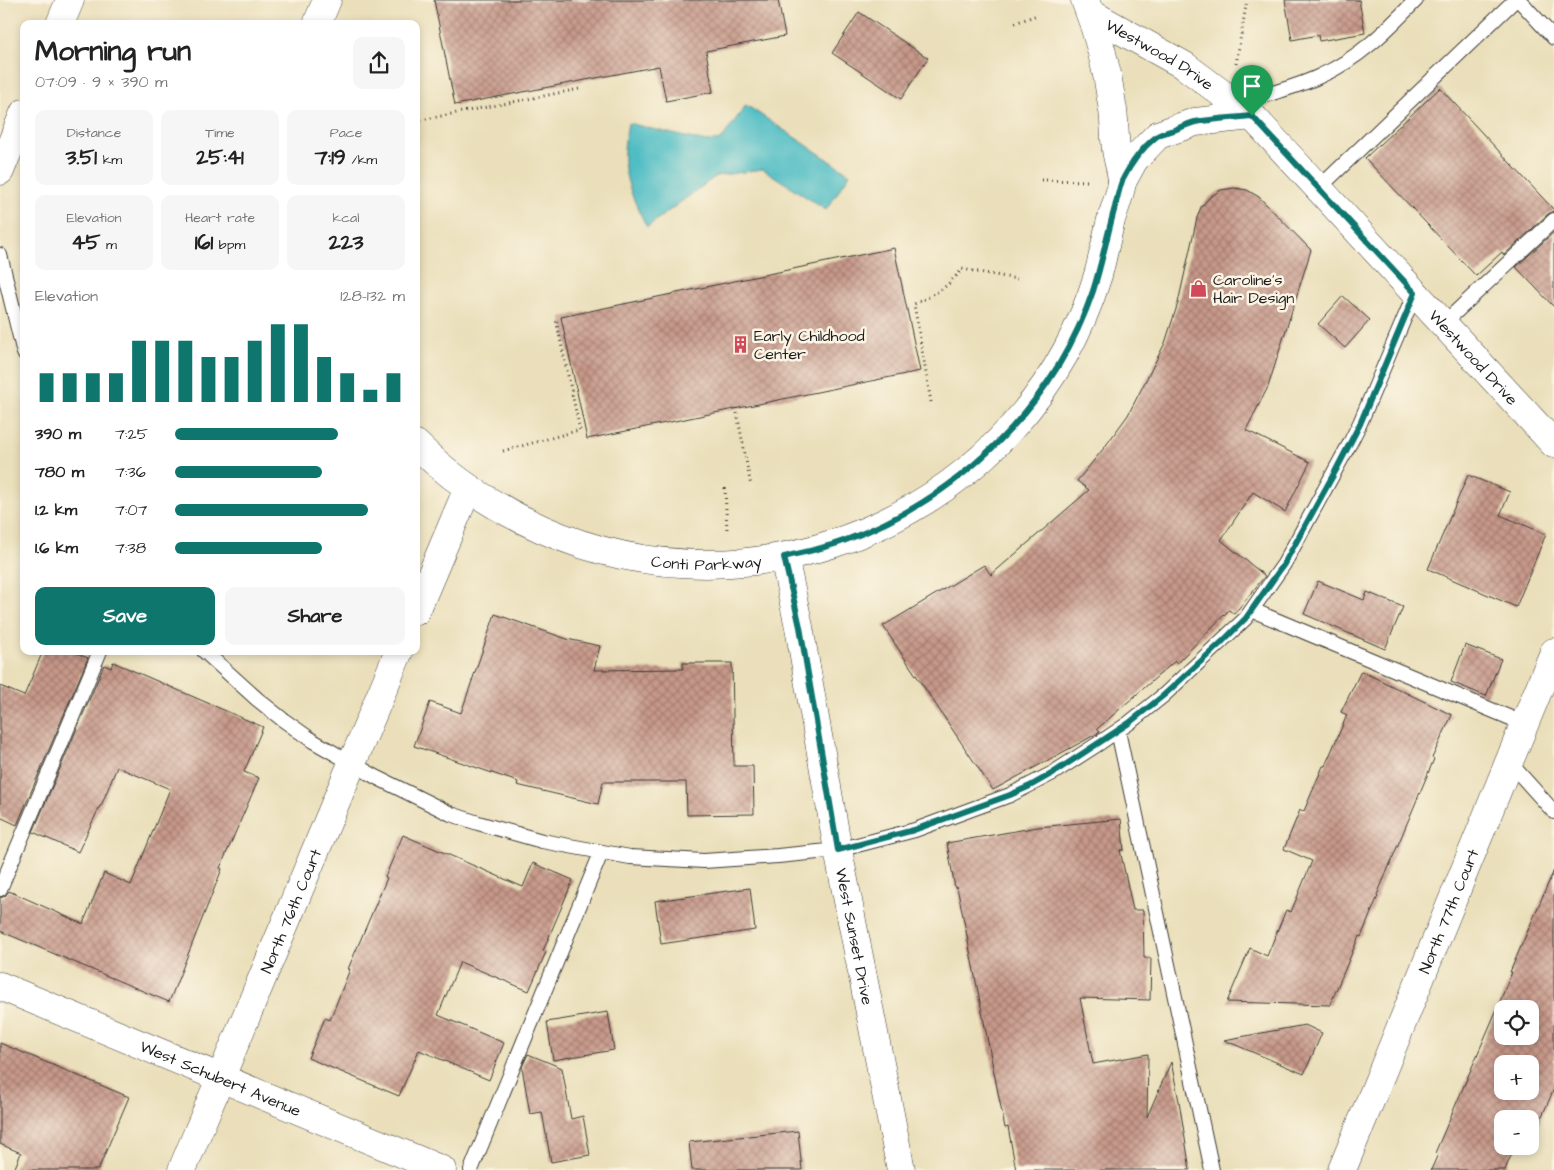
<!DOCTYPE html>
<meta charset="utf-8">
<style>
body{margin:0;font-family:"Architects Daughter",sans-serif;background:#f6f6f6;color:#222;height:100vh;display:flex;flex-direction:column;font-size:19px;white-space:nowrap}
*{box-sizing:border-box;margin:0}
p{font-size:16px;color:#767676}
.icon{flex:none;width:28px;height:28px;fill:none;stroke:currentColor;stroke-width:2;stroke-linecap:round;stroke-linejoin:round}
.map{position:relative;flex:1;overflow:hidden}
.side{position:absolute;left:20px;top:20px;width:400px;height:635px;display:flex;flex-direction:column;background:#fff;border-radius:10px;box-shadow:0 2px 8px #0003}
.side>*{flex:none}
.buttons{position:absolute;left:1494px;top:1000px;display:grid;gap:10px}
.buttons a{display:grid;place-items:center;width:45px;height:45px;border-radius:10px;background:#fff;box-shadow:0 2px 8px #0003;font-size:25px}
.pin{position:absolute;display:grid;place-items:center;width:42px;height:42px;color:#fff;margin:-51px -21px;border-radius:50% 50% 50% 0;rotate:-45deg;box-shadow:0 0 5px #0007}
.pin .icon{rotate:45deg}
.round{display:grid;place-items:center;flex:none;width:52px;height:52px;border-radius:10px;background:#f6f6f6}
.summary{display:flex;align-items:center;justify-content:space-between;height:85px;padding:0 15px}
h1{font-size:28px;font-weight:800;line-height:38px}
.metrics{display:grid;grid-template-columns:repeat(3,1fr);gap:8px;height:85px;padding:5px 15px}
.metrics div{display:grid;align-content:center;border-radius:10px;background:#f6f6f6;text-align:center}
.metrics b{font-size:21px;font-weight:800}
.metrics small{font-size:14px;font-weight:400}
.metrics p{font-size:14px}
.chart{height:140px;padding:10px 15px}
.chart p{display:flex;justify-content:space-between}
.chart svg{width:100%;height:90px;margin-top:5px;stroke:#0f766e;stroke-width:6}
.action{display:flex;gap:10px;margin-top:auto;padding:10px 15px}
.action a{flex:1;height:58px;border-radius:10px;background:#0f766e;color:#fff;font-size:20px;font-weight:800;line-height:58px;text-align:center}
.action a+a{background:#f6f6f6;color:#222}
ul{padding:0 15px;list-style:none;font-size:16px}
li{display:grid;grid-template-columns:80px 60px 1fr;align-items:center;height:38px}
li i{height:12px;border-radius:6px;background:#0f766e}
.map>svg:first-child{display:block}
.water{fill:#4fbdc4;stroke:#366c70}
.building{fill:url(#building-cross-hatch);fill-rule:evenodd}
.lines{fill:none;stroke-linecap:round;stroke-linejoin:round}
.lane-casing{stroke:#3b3934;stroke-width:16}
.street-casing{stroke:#3b3934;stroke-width:29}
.path{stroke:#3b3934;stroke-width:3;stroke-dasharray:1 4;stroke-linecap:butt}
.lane{stroke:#fff;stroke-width:14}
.street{stroke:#fff;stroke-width:28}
.route-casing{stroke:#fff;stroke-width:10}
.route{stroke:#0f766e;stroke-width:6}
.labels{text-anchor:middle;stroke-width:5;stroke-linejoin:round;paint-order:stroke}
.street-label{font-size:16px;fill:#1c1c1c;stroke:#fcf5e5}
.poi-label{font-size:16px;fill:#1c1c1c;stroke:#fcf5e5;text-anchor:start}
</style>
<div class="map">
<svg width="1554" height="1170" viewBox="0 0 1554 1170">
<defs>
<pattern id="building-cross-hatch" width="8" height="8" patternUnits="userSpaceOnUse" patternTransform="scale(1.25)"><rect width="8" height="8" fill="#c7998a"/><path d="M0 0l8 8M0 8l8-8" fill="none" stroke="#a17c70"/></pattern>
</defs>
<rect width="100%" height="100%" fill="#fcf5e5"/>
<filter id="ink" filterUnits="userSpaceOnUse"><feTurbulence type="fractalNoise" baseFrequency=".02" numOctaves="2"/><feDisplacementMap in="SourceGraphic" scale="10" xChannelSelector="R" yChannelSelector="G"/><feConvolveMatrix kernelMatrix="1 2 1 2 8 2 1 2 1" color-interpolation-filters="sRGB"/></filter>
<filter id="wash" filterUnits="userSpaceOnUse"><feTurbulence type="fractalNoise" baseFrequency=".0096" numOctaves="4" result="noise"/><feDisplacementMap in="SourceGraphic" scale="20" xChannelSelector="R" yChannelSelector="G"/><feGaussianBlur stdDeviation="1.12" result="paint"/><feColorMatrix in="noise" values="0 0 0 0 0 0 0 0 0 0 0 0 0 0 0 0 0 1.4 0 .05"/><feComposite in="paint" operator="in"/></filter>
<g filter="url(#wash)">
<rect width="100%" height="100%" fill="#eadfba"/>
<!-- water -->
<path class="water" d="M746,105l104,69 -24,36 -63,-41 -47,7 -69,51c-11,-21 -21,-42 -23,-66 -1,-12 2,-26 4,-38l78,19 15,-2z"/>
<g id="blocks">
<!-- building -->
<path class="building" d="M434,0h344l7,36 -79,15 7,41 -47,9 -7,-35 -204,39z
M1285,0h74l6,33 -46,8 -1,-6 -26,5z
M859,12l69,46 -27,41 -69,-46z
M1440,88l114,122v1l-6,3 -44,41 -2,-3 -26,24 -111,-118z
M1234,188l13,2 12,7 52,53 -43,137 -22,43 64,32 -25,50 -32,-20 -32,48 44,36 -31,38 -5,-4 -52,53 -2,-2 -78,68 3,3 -107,58 -110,-164 101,-61 7,10 98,-85 -12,-9 27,-33 24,-33 37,-72 13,-40 19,-85 4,-11 9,-10 11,-7z
M1554,232v75l-38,-40z
M894,248l26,123 -333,68 -26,-122z
M1343,296l27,24 -25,28 -27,-24z
M1468,475l42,17 -10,23 46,19 -30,73 -88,-38z
M1318,581l46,19 3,-8 36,15 -18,42 -81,-35z
M495,614l72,25 33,7 -6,24 89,-1v-6h49l2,103h19l1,48 -67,1 -1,-33h-83l-5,22 -81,-19 1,-3 -104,-36 16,-44 31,11z
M1465,645l36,14 -15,37 -35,-14z
M43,651h28l17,7 -71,167 -17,-8v-131l24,10z
M113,662l150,65 -19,45 15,6 -39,90 2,1 -53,133 -169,-71v-33l5,-2 4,-5 74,33 21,-51 27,12 39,-96 -53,-22 -16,39h-1l-22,46 -45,-20 71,-167 7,3z
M1361,671l91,44 -20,43 2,1 -57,136 1,1 -17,41 -2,-1 -29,69 -103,-3 23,-54 17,8 19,-46 5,2 21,-51 -28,-12 16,-39 4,1 19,-45h2l22,-51 -6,-3z
M1121,819l3,31h-4l13,60h10l1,48h7l-1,42 -70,-2 13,66 55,-10 -1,63 24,-55 8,39 11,69h-174l-8,-43 -3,1 -38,-192 -10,-49 -2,1 -8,-45 91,-16z
M403,835l120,52 10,-24 40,17 -30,71 3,1 -17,39 -69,-29 -22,53 66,28 -15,37 -70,-30 -20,46 -91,-38 17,-40 5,2 20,-51h-2l39,-91 -2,-1z
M1554,870v219l-23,52 -1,-1v-21h-28v27h13l-10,24h-74l7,-16 -3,-1 59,-137 18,-44h-2zM1502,1009h28v27h-28zM1502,1064h28v27h-28z
M750,888l5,42 -94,14 -6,-43z
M608,1012l6,38 -61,10 -6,-38z
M1305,1025l17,8 -18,41 -80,-34z
M0,1043l129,54 -31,73h-84l7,-17 -21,-9z
M528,1054l34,14 9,51 12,-3 7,39 -39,7 -9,-50 -12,2 -8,-47z
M798,1131l4,39h-110l-3,-28z"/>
</g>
</g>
<g filter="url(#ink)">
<use href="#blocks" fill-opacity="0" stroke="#3b3934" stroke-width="1"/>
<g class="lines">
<defs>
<path id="lane" d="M1519,0l35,38
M1235,104c28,-9 58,-15 85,-28 39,-17 67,-46 96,-76
M1318,189l197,-189
M0,255l24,98
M1443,324l111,-104
M1252,610l273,114
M204,651l53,48 25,20 31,22 63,36 75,37 27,9 64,18 88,16 74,4 74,-5 60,-6 77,-20 95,-35 43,-22 48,-31 28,-19 35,-28 82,-77 38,-54 66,-121 10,-20 55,-130
M1118,731l94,439
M1509,762l45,50
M0,889l100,-238
M471,1170l130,-317"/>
<g id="street">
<path id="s1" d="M1090,13l95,53 67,50 302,328"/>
<path d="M60,24l10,-24"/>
<path d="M317,24l10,-24"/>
<path d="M0,171l24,-58"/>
<path d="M1122,182l12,-22 24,-25 37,-13 57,-6"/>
<path id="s2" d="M416,444c36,36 79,64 126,85 222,99 485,-21 556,-254 5,-18 8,-36 13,-55 3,-10 10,-28 11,-38 0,-10 -5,-23 -6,-33 -2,-15 -1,-31 -4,-45 -5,-36 -14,-71 -27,-104"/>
<path id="s3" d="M784,557l15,70 39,223 63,320"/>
<path d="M416,611l52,-123"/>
<path id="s4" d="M0,986l442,184"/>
<path id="s5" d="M182,1170l217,-519"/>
<path id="s6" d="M1342,1170l212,-518"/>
</g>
</defs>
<!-- lane casing -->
<use href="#lane" class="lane-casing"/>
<!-- street casing -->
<use href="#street" class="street-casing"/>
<!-- path -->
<path class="path" d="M1015,23l22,-8
M1236,64l11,-64
M416,121l163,-32
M1041,180l49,1
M931,402l-17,-98c22,-10 33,-16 48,-35l55,10
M736,408l15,78
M503,451l77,-21 -24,-110
M725,488l2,42"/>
<!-- lane -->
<use href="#lane" class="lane"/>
<!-- street -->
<use href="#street" class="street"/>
</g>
</g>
<g class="lines" filter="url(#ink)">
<defs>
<path id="route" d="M1252,116l163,177 -55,131 -24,46 -52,94 -38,54 -24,24 -58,53 -35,28 -76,50 -23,13 -20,9 -96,35 -76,20 -38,-223 -16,-70c20,-5 42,-9 62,-17 113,-42 208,-134 247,-249 9,-28 14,-56 22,-84 2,-8 4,-18 7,-26 8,-16 20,-33 34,-44 5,-4 12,-5 18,-7 7,-3 14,-6 21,-8 18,-3 38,-4 57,-6z"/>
</defs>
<!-- route casing -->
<use href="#route" class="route-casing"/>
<!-- route -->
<use href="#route" class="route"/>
</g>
<!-- icons -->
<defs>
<symbol id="shop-bare" viewBox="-9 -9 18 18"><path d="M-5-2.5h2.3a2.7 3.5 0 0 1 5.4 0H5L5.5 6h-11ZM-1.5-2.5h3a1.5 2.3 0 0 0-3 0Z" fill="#d1495b" stroke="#fcf5e5" stroke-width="2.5" paint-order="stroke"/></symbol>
<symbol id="building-bare" viewBox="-9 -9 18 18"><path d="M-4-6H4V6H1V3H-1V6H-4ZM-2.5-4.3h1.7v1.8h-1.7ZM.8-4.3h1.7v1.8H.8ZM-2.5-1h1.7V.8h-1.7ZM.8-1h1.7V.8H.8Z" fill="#d1495b" stroke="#fcf5e5" stroke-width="2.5" paint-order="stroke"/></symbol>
</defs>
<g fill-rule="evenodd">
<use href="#shop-bare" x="1186" y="276" width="25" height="25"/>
<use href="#building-bare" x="728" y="332" width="25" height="25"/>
</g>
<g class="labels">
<!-- street labels -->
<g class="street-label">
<text dy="6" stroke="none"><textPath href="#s1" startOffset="81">Westwood Drive</textPath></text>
<text dy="6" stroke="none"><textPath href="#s1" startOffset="520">Westwood Drive</textPath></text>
<text dy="6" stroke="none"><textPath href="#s2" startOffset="322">Conti Parkway</textPath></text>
<text dy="6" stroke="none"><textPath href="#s5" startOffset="281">North 76th Court</textPath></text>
<text dy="6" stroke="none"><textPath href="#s6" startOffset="280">North 77th Court</textPath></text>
<text dy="6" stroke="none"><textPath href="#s3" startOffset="386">West Sunset Drive</textPath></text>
<text dy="6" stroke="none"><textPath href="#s4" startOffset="239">West Schubert Avenue</textPath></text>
</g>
<!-- poi labels -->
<g class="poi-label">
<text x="1213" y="285">Caroline's<tspan x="1213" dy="18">Hair Design</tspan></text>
<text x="754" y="341">Early Childhood<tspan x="754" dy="18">Center</tspan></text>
</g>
</g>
</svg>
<div class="buttons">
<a><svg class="icon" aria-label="locate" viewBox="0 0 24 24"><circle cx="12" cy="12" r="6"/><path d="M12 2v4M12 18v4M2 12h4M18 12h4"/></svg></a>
<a>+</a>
<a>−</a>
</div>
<div class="pin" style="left:1252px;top:116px;background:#1e9e55"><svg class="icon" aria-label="arrive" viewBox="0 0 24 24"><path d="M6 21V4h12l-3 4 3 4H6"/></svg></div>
<section class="side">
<div class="summary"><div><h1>Morning run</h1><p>07:09 · 9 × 390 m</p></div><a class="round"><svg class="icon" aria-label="share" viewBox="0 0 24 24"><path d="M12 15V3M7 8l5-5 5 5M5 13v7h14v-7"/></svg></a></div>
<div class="metrics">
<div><p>Distance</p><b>3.51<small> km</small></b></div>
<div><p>Time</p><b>25:41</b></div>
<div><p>Pace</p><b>7:19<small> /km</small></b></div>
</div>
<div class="metrics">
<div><p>Elevation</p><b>45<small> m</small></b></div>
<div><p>Heart rate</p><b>161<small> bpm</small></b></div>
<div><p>kcal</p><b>223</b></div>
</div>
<div class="chart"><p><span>Elevation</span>128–132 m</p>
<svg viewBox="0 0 160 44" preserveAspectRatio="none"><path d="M5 44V30M15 44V30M25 44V30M35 44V30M45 44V14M55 44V14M65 44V14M75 44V22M85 44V22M95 44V14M105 44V6M115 44V6M125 44V22M135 44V30M145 44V38M155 44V30"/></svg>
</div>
<ul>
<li><b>390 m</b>7:25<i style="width:71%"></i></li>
<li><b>780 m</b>7:36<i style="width:64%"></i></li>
<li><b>1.2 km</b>7:07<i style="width:84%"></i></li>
<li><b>1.6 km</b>7:38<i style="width:64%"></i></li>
</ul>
<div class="action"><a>Save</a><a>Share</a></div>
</section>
</div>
